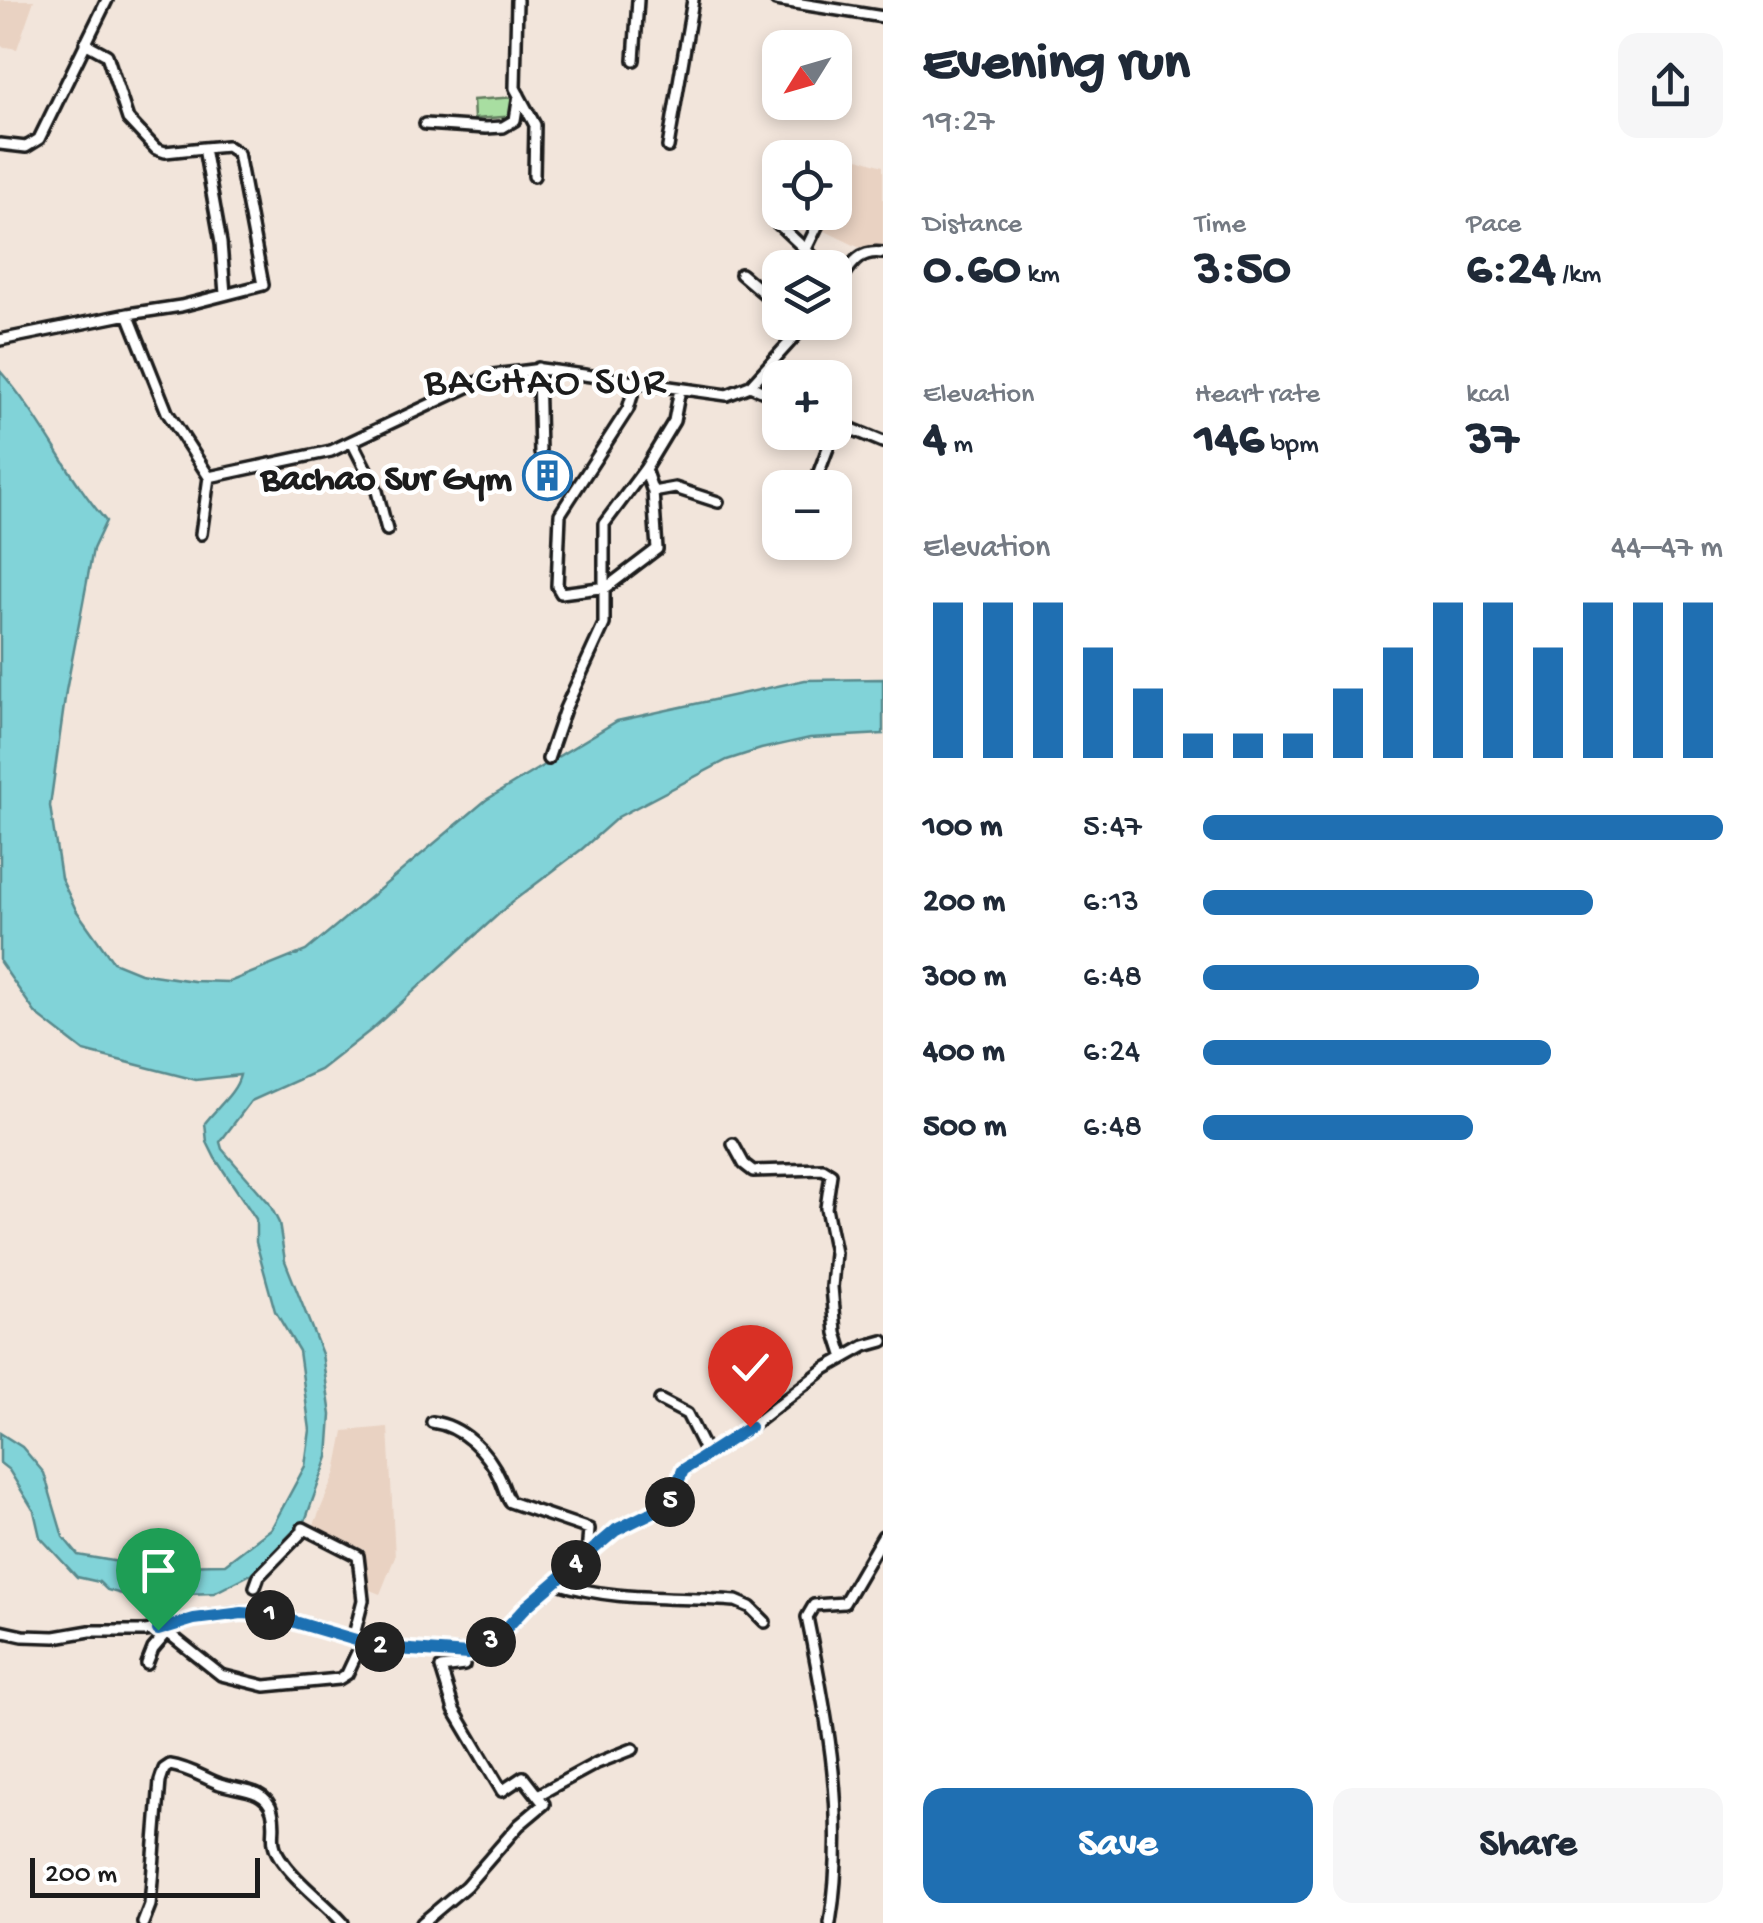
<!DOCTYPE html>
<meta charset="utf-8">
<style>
body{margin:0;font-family:"Gochi Hand",sans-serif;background:#f6f6f7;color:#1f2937;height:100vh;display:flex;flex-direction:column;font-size:38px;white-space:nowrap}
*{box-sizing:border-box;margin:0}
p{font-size:32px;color:#747a83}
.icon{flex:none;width:55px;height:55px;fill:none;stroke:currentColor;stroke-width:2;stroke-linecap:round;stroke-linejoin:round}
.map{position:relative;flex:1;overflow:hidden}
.sheet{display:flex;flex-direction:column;background:#fff;width:880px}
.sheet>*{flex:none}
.needle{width:65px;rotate:233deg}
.controls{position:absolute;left:762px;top:30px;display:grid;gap:20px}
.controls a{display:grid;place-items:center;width:90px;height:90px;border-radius:20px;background:#fff;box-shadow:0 5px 15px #0003;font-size:50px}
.scale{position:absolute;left:30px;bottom:25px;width:230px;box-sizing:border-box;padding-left:10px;border:5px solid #1c1c1c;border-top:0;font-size:28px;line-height:35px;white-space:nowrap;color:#1c1c1c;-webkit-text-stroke:8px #fff;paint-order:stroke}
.pin{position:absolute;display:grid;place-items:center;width:85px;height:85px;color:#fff;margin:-102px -42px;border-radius:50% 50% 50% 0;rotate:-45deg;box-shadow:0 0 10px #0007}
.pin .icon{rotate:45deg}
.km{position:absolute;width:50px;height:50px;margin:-25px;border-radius:50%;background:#222;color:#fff;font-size:28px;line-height:50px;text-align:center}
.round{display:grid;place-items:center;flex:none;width:105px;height:105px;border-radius:20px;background:#f6f6f7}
.headline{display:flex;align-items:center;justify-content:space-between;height:170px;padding:0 40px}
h1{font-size:55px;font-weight:800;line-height:75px}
.stats{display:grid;grid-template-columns:repeat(3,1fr);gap:15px;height:170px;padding:10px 40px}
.stats div{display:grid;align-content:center}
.stats b{font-size:50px;font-weight:800}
.stats small{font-size:28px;font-weight:400}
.stats p{font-size:28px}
.chart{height:280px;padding:20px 40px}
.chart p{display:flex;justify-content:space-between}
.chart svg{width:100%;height:180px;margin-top:10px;stroke:#1f6fb2;stroke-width:6}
.cta{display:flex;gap:20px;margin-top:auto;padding:20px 40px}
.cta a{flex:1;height:115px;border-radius:20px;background:#1f6fb2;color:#fff;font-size:40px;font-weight:800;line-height:115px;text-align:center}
.cta a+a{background:#f6f6f7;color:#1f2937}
ul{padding:0 40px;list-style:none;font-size:32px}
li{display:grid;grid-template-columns:160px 120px 1fr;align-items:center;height:75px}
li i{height:25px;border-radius:12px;background:#1f6fb2}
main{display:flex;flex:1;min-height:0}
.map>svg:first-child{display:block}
.built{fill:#e9d2c2}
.green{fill:#a8dea1;stroke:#627d5e;stroke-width:2.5}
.water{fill:#81d3d8;stroke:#598a8d;stroke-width:2.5}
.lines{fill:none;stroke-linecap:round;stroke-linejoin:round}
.street-casing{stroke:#1c1c1c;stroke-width:16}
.street{stroke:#fff;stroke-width:9}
.route-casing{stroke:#fff;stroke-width:20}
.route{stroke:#1f6fb2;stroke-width:12}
.labels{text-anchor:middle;stroke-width:9;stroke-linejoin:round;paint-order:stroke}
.poi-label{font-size:38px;font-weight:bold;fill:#1c1c1c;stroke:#fff;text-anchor:end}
.quarter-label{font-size:42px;letter-spacing:2.5px;fill:#1c1c1c;stroke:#fff}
</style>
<main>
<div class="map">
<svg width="883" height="1923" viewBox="0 0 883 1923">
<rect width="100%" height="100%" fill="#f2e5db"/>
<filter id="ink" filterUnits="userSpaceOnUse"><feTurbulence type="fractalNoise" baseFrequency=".01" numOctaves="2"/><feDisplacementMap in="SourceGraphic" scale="20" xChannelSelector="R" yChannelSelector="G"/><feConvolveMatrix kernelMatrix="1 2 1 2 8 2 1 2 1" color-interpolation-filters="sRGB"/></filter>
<g filter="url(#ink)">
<!-- built -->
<path class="built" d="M0,0h34l-17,49 -17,-3z
M849,155l34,11v83l-25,-2 -37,-18 6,-16 8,-1v-20z
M388,1427l7,130 -15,37 -15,-6 -5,-12 5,-26 -52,-23 23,-55 8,-41z"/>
<!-- green -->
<path class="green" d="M517,97l1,19 -44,3 -1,-19z"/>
<!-- water -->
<path class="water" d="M0,371c41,46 66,103 106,150l-13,28 -11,59 -16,83 -16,115 11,72 15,32 37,52 27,11 53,8 36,1 77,-31 180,-151 131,-79 188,-41 78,-1v55l-73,4 -49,11 -34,11 -109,57 -36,32 -70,53 -141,128 -51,40 -69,31 -31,41 2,7 47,54 10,20 6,38 37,93 9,61 -3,42 -24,67 -18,22 -31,26 -41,21 -85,3 -22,-6 -8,-8 -22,-5 -37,-40 -6,-26 -25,-41 -9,-7v-30l22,14 22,26 19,64 15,18 70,12 8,6 13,-8 56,-1 46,-35 34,-63 5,-36 -11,-79 -24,-40 -19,-69v-23l-41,-61 -8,-16 -2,-19c11,-15 31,-30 35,-48l-44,5 -112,-29 -48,-37 -36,-52z"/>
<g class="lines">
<defs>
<path id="street" d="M517,0l-2,88 20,37 -1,51
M776,0l107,17
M85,43l22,12 21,64 28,30 9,3 39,-4 17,95 4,51
M634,60l4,-60
M425,124l61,4 17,-1 12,-7 4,-25
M0,144l26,3 13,-8 68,-139
M668,147l25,-147
M835,186l6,-16
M772,218l53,50
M806,249l18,-37
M741,274l39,33
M835,288c15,-20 21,-39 48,-35
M128,314l53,-8 82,-21 -25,-132 -11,-7 -23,2
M0,340l128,-26 39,98 42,65 122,-26 162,-76 48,-6 186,26 23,-9 58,-64
M538,368l2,85
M636,382l-8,27 -68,105 -3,72 4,7 46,-6 50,-38 -4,-57 -8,-23
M750,386l30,13
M835,422l48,20
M352,442l25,49 10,39
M803,488l13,-8 18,-48
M653,492l22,-4 43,14
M201,534l8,-57
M548,759l17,-50 39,-85v-100l41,-55 29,-48 6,-32
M733,1144l11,20 9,7 70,-2 8,5 -5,34 9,45 -3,34 4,46 8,25
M660,1400l27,14 20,40
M432,1422c30,4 56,29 68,57 4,8 5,15 10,23l79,27 -2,27
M303,1528l55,28 5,44 -10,39
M557,1583c58,19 118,13 179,18l14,6 15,15
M255,1587l4,-11 46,-47
M0,1631l23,5 32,1 35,-6h55l26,-4 23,-8 48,-6 29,2 112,33 85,6 31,-17 27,-30 90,-77 53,-26 14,-34 67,-43 76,-59 39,-22 18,-5
M167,1632l54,43 44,11 74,-7 8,-5 15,-32
M147,1664l6,-15 17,-20
M538,1795l59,-32 36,-14
M143,1923l7,-18 10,-124 4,-12 6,-4c19,3 32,12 50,19 18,6 46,4 52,27 6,20 -6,29 11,51 16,23 42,40 60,61
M422,1923l44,-37 53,-61 25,-21 -21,-27 -21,14 -48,-81 -13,-42 23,-3 -7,-13
M830,1923c17,-104 -2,-204 -23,-306l7,-12 30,-2 39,-67"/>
</defs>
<!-- street casing -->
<use href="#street" class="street-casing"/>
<!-- street -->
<use href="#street" class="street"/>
</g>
</g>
<g class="lines" filter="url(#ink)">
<defs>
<path id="route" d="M158,1630l36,-11 48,-6 29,2 112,33 85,6 30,-17 28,-30 90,-77 53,-26 14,-34 67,-43"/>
</defs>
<!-- route casing -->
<use href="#route" class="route-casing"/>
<!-- route -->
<use href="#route" class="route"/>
</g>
<!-- icons -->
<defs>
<symbol id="building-ring" viewBox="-11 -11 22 22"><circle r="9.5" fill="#fff" stroke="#1f6fb2" stroke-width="1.5"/><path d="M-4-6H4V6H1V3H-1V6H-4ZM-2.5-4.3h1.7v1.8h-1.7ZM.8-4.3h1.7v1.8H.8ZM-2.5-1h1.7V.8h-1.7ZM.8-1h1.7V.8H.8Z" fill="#1f6fb2"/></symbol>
</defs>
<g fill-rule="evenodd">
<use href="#building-ring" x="520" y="448" width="55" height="55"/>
</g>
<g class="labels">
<!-- poi labels -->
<g class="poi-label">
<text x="512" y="488">Bachao Sur Gym</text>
</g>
<!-- quarter labels -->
<g class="quarter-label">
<text x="546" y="392">BACHAO SUR</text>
</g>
</g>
</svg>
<div class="controls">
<a><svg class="needle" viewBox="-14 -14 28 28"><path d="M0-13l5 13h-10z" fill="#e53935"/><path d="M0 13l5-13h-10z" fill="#747a83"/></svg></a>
<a><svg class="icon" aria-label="locate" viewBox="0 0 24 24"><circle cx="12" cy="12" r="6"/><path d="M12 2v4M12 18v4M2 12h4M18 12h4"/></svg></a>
<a><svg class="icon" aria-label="layers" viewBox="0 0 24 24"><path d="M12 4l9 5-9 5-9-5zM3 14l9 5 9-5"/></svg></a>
<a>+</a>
<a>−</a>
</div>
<div class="scale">200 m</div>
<div class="pin" style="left:158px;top:1630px;background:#1e9e55"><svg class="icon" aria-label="arrive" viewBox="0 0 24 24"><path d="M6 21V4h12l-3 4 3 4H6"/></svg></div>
<div class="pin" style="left:750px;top:1427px;background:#d93025"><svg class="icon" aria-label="check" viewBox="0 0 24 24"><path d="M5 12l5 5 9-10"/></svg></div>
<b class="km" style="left:270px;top:1615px">1</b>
<b class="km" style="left:380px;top:1647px">2</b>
<b class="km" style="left:491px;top:1642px">3</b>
<b class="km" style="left:576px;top:1565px">4</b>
<b class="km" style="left:670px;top:1502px">5</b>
</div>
<section class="sheet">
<div class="headline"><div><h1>Evening run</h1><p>19:27</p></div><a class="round"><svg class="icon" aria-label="share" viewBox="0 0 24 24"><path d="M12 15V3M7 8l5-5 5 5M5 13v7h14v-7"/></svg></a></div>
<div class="stats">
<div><p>Distance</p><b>0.60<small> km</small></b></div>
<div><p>Time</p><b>3:50</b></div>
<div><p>Pace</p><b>6:24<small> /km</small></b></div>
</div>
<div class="stats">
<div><p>Elevation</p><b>4<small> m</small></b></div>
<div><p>Heart rate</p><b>146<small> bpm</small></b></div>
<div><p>kcal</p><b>37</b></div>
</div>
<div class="chart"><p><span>Elevation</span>44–47 m</p>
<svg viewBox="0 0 160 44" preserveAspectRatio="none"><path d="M5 44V6M15 44V6M25 44V6M35 44V17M45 44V27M55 44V38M65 44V38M75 44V38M85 44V27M95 44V17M105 44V6M115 44V6M125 44V17M135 44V6M145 44V6M155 44V6"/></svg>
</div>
<ul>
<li><b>100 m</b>5:47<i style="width:100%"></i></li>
<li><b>200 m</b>6:13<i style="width:75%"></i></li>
<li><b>300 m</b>6:48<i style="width:53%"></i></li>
<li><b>400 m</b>6:24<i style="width:67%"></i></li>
<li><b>500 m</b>6:48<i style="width:52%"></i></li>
</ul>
<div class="cta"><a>Save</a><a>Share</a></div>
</section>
</main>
